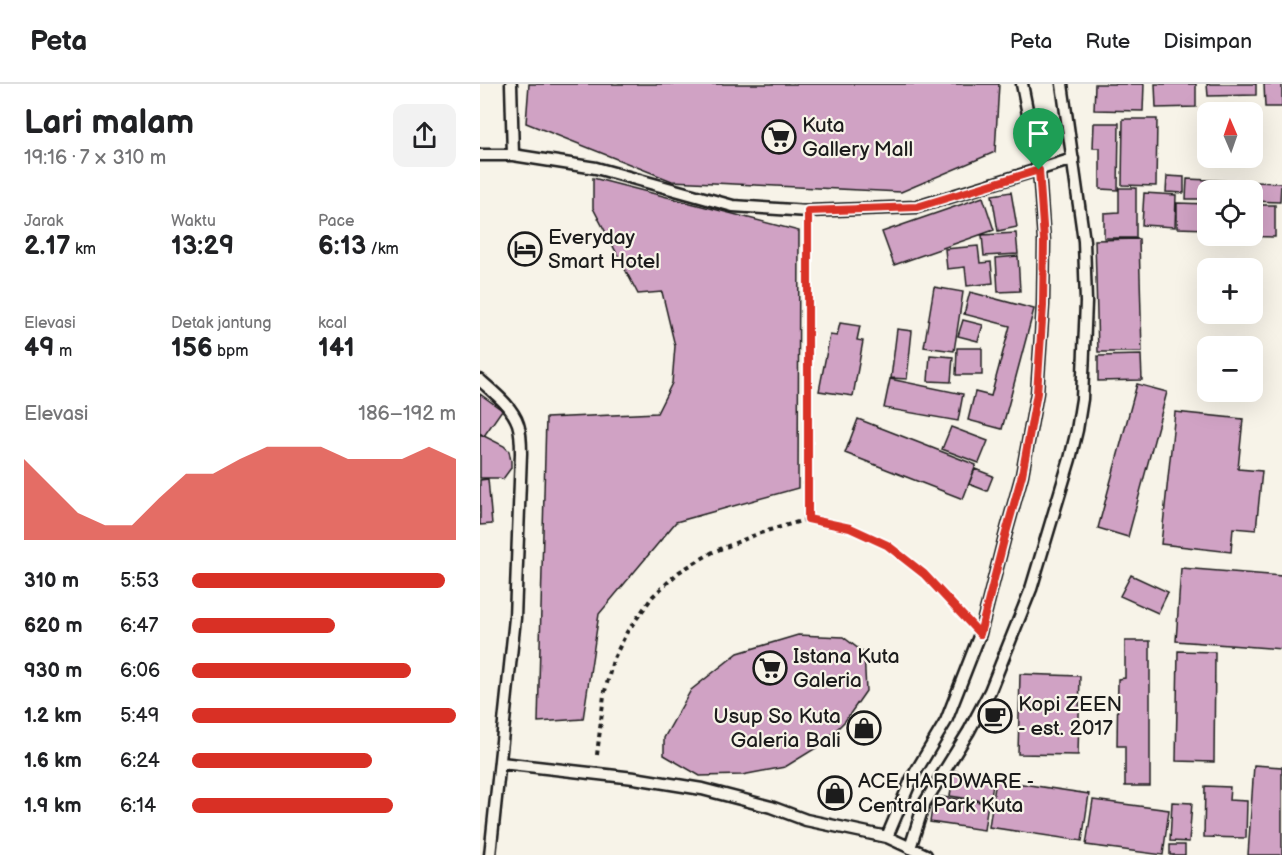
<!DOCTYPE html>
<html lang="id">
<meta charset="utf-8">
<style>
body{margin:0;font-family:"Balsamiq Sans",sans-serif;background:#f2f2f2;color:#202124;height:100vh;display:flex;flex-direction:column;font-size:22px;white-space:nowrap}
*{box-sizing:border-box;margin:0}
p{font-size:20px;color:#757577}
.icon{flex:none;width:33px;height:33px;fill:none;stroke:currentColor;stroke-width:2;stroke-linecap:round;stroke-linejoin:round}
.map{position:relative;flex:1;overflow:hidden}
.drawer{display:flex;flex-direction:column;background:#fff;width:480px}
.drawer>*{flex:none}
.needle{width:39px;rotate:358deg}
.buttons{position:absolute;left:717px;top:18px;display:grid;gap:12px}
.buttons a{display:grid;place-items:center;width:66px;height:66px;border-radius:12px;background:#fff;box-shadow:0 6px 24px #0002;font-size:30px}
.pin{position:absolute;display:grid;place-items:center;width:51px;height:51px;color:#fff;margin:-62px -26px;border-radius:50% 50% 50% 0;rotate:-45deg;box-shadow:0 0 6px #0007}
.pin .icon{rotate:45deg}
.round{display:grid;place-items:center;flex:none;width:63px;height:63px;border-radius:12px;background:#f2f2f2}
.summary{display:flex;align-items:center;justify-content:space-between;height:102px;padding:0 24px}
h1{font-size:33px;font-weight:700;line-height:45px}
.metrics{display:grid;grid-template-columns:repeat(3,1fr);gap:9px;height:102px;padding:6px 24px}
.metrics div{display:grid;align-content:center}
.metrics b{font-size:26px;font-weight:700}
.metrics small{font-size:16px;font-weight:400}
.metrics p{font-size:16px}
.chart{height:168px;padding:12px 24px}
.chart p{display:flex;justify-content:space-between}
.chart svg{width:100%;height:108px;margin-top:6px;fill:#d93025;opacity:.7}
ul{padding:0 24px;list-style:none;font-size:20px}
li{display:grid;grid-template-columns:96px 72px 1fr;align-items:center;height:45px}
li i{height:15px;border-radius:8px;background:#d93025}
header{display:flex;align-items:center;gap:36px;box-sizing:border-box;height:84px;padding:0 30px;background:#fff;border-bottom:2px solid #e0e0e0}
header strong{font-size:28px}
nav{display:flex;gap:33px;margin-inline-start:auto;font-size:21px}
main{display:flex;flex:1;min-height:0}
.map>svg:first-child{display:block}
.building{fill:#d0a2c4;stroke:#1c1c1c;stroke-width:1.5}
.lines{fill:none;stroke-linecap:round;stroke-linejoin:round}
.service-casing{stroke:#1c1c1c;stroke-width:15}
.path{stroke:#1c1c1c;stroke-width:4;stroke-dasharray:4.5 4.5;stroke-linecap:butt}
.service{stroke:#f7f3e8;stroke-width:10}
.route-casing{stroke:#fff;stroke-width:12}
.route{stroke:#d93025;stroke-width:8}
.labels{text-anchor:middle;stroke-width:4.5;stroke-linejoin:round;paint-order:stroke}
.poi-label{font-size:21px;fill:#1c1c1c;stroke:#f7f3e8;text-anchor:start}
</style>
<header>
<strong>Peta</strong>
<nav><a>Peta</a><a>Rute</a><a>Disimpan</a></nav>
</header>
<main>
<section class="drawer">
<div class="summary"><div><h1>Lari malam</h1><p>19:16 · 7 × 310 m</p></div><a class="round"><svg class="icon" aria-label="share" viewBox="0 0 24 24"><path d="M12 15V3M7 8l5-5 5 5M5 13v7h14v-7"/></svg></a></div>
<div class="metrics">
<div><p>Jarak</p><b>2.17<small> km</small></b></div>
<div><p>Waktu</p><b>13:29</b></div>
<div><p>Pace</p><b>6:13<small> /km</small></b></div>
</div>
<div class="metrics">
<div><p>Elevasi</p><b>49<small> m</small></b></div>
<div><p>Detak jantung</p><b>156<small> bpm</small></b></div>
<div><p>kcal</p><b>141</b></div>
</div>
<div class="chart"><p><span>Elevasi</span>186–192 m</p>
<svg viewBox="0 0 160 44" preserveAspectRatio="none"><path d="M0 44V11L10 22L20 33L30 38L40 38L50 27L60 17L70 17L80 11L90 6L100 6L110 6L120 11L130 11L140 11L150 6L160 11V44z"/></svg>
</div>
<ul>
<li><b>310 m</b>5:53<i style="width:96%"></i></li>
<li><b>620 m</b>6:47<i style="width:54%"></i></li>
<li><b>930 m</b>6:06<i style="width:83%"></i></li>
<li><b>1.2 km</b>5:49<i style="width:100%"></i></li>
<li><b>1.6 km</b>6:24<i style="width:68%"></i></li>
<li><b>1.9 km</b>6:14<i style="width:76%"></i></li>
</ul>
</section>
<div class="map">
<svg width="802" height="771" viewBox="0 0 802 771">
<rect width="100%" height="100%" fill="#f7f3e8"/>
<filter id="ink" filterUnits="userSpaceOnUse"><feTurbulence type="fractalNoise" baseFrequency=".0167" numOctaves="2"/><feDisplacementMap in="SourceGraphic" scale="12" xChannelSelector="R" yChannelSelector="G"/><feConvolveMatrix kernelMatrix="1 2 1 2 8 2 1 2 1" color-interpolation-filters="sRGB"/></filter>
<g filter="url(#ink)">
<!-- building -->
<path class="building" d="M49,0h470l-4,68 -94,40 -229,-11 -146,-58z
M615,0h49l-1,27 -49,-1z
M675,0h41v23l-40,1z
M727,0h49v11l-48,1z
M784,0h18v23h-17z
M643,35h34l-1,67 -34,-1z
M614,39h25l-1,67 -18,-1v-41h-7z
M687,92l17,1v16l-18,-1z
M113,94l206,53 -1,257 -122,34 -77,92 -16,105 -45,3 8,-304 111,-5 15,-30 3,-37 -13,-54 -24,2 -45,-86z
M707,95l94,4 -1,19 -28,-1v-11h-44v9h-22z
M639,104h17v50h-32v-25l15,-1z
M531,108l6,35 -19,4 -6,-36z
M664,109l32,2 -1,32 -33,-2z
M503,113l11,33 -100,35 -12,-33z
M697,119l31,1v25l-31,-1z
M772,121h23v32l-38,-1h15z
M536,149l2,21 -34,2 -2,-21z
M659,155l3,113h-44l-3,-112z
M498,162l2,17 11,-1 2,21 -26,3 -2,-19 -18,2 -2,-20z
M538,172l2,35 -22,1 -2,-34z
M454,203l29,5 -9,59 -30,-4z
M490,208l64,17 -32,120 -34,-9 7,-28 16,4 19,-70 -46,-12z
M483,236l20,5 -5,16 -20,-5z
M360,239l20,3 -3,14 6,1 -10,55 -34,-5 11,-56 7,1z
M417,245l15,2 -5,48 -16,-1z
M477,264h25v27h-26z
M450,271l23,2 -2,25 -23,-1z
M661,271l1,25 -44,1v-25z
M410,295l73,15 -5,27 -74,-13z
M657,300l30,8 -39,145 -30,-9z
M0,310l22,16 -18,26 -4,-3z
M695,328l68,7 -5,50 24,2 -6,59 -23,-2 -2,24 -70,-8z
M378,335l118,46 -13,34 -118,-46z
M471,343l37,14 -9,22 -37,-14z
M0,350l24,12 5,5 2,10v7l-8,11 -5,-1h-18z
M495,385l18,7 -6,15 -18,-7z
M8,395l4,45 -12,1v-45z
M701,484l101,8v73l-106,-8z
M651,491l37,17 -10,21 -38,-17z
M318,551l45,2 21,16 2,38 -21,30 -24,24 -36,22 -43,8 -42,1 -36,-21v-17l27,-48 47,-37z
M645,557h25v145h-25v-40h-8l1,-67 7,-1z
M698,567l37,1 -1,110 -38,-1z
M540,590l60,2 -2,79 -60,-1z
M774,681l28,2v88h-34z
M474,687l40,7 -4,24 -40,-6z
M516,696l93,14 -7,47 -93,-14z
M725,702l25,1 -1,13 18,1 -1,37 -42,-1z
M454,712l54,7 -4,27 -54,-8z
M613,716l76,10 -6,45 -77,-10z
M692,718l20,1 -3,39 -19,-1z
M690,761h15v10h-15z"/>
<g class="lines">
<defs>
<path id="service" d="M31,0l2,71
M0,71h33l83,13 137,38 75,5 109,-4 156,-48
M0,296c13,12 32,26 38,44 3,9 3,19 3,29l-6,165 -25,237
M21,679l133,15 68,11 69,18 35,13 81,17 39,18
M407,753l25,-59 34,-57 34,-87 24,-94 18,-65 15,-82 6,-88 1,-64 -5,-71 -17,-86
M430,764l14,-44 45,-73 21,-40 41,-102 39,-130 7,-29 5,-31 4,-97 -2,-61 -22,-157"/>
</defs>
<!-- service casing -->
<use href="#service" class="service-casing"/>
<!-- path -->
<path class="path" d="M328,146v289
M117,671l7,-60 9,-35 14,-28 26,-36 26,-24 34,-20 47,-19 48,-14 42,9 37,17 37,29 41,44"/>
<!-- service -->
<use href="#service" class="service"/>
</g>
</g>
<g class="lines" filter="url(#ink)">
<defs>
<path id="route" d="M559,86l5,70 -1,66 -6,87 -15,82 -18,65 -24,94 -56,-60 -37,-29 -37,-17 -42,-9v-308l109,-4z"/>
</defs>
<!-- route casing -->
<use href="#route" class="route-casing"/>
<!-- route -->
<use href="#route" class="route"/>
</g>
<!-- icons -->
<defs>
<symbol id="supermarket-ring" viewBox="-11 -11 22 22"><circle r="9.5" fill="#f7f3e8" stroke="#1c1c1c" stroke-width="1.5"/><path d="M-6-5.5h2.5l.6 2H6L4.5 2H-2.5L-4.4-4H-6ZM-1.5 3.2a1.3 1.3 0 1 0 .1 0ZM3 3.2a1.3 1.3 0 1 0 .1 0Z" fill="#1c1c1c"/></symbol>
<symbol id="hotel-ring" viewBox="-11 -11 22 22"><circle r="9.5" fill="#f7f3e8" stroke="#1c1c1c" stroke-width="1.5"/><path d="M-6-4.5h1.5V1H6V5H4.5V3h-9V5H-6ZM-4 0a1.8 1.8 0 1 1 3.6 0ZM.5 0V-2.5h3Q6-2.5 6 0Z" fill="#1c1c1c"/></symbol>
<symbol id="cafe-ring" viewBox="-11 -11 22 22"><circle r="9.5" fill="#f7f3e8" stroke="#1c1c1c" stroke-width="1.5"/><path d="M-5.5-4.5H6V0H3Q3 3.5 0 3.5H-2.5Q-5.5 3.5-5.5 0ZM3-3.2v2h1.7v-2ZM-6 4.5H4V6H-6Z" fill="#1c1c1c"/></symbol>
<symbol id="shop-ring" viewBox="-11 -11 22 22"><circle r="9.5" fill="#f7f3e8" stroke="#1c1c1c" stroke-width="1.5"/><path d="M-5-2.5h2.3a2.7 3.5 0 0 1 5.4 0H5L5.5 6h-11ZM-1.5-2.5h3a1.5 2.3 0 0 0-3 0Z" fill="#1c1c1c"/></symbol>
</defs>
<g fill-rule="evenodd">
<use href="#supermarket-ring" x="280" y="34" width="38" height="38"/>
<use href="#hotel-ring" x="26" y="146" width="38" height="38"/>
<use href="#supermarket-ring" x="271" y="565" width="38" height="38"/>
<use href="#cafe-ring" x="496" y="613" width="38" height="38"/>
<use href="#shop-ring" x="365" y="625" width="38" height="38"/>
<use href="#shop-ring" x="336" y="690" width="38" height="38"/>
</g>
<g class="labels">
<!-- poi labels -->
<g class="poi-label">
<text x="322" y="48">Kuta<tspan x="322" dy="24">Gallery Mall</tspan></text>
<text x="68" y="160">Everyday<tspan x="68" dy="24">Smart Hotel</tspan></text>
<text x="313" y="579">Istana Kuta<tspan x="313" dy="24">Galeria</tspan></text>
<text x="538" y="627">Kopi ZEEN<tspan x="538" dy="24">- est. 2017</tspan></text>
<text x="361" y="639" text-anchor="end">Usup So Kuta<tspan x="361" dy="24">Galeria Bali</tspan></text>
<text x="378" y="704">ACE HARDWARE -<tspan x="378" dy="24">Central Park Kuta</tspan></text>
</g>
</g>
</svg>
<div class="buttons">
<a><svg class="needle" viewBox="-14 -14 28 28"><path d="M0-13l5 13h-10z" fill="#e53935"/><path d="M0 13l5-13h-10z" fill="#757577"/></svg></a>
<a><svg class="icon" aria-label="locate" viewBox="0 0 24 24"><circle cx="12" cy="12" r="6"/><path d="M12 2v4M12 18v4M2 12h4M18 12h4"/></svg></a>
<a>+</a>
<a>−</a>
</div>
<div class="pin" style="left:559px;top:86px;background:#1e9e55"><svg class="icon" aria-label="arrive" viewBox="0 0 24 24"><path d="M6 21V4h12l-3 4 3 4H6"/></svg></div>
</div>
</main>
